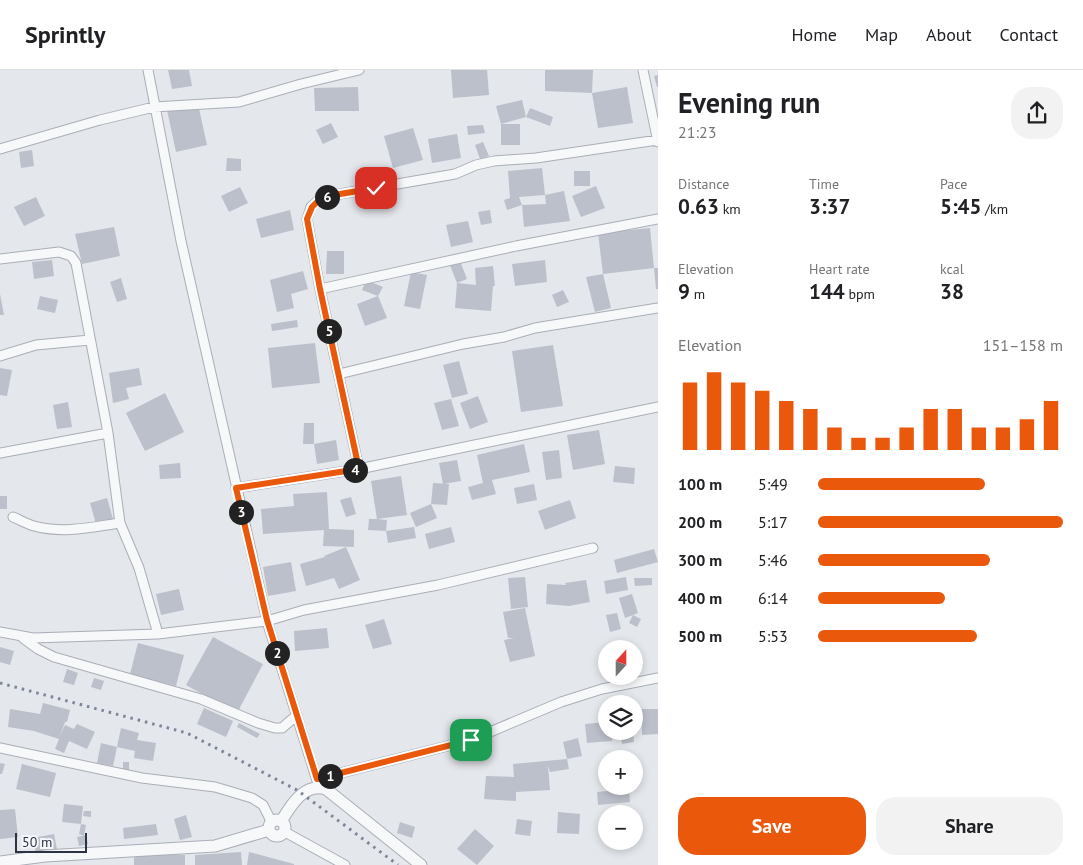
<!DOCTYPE html>
<meta charset="utf-8">
<style>
body{margin:0;font-family:"PT Sans",sans-serif;background:#f2f2f2;color:#202124;height:100vh;display:flex;flex-direction:column;font-size:19px;white-space:nowrap}
*{box-sizing:border-box;margin:0}
p{font-size:16px;color:#757577}
.icon{flex:none;width:28px;height:28px;fill:none;stroke:currentColor;stroke-width:2;stroke-linecap:round;stroke-linejoin:round}
.map{position:relative;flex:1;overflow:hidden}
.details{display:flex;flex-direction:column;background:#fff;width:425px}
.details>*{flex:none}
.needle{width:32px;rotate:21deg}
.buttons{position:absolute;left:598px;top:570px;display:grid;gap:10px}
.buttons a{display:grid;place-items:center;width:45px;height:45px;border-radius:50%;background:#fff;box-shadow:0 2px 8px #0003;font-size:25px}
.scale{position:absolute;left:15px;bottom:12px;width:72px;box-sizing:border-box;padding-left:5px;border:2px solid #2b3445;border-top:0;font-size:14px;line-height:18px;white-space:nowrap;color:#2b3445;-webkit-text-stroke:4px #f4f6f9;paint-order:stroke}
.pin{position:absolute;display:grid;place-items:center;width:42px;height:42px;color:#fff;margin:-21px;border-radius:10px;box-shadow:0 2px 8px #0006}
.km{position:absolute;width:25px;height:25px;margin:-12px;border-radius:50%;background:#222;color:#fff;font-size:14px;line-height:25px;text-align:center}
.round{display:grid;place-items:center;flex:none;width:52px;height:52px;border-radius:20px;background:#f2f2f2}
.head{display:flex;align-items:center;justify-content:space-between;height:85px;padding:0 20px}
h1{font-size:28px;font-weight:700;line-height:38px}
.figures{display:grid;grid-template-columns:repeat(3,1fr);gap:8px;height:85px;padding:5px 20px}
.figures div{display:grid;align-content:center}
.figures b{font-size:21px;font-weight:700}
.figures small{font-size:14px;font-weight:400}
.figures p{font-size:14px}
.chart{height:140px;padding:10px 20px}
.chart p{display:flex;justify-content:space-between}
.chart svg{width:100%;height:90px;margin-top:5px;stroke:#ea580c;stroke-width:6}
.cta{display:flex;gap:10px;margin-top:auto;padding:10px 20px}
.cta a{flex:1;height:58px;border-radius:20px;background:#ea580c;color:#fff;font-size:20px;font-weight:700;line-height:58px;text-align:center}
.cta a+a{background:#f2f2f2;color:#202124}
ul{padding:0 20px;list-style:none;font-size:16px}
li{display:grid;grid-template-columns:80px 60px 1fr;align-items:center;height:38px}
li i{height:12px;border-radius:6px;background:#ea580c}
header{display:flex;align-items:center;gap:30px;box-sizing:border-box;height:70px;padding:0 25px;background:#fff;border-bottom:1px solid #e0e0e0}
header strong{font-size:24px}
nav{display:flex;gap:28px;margin-inline-start:auto;font-size:18px}
main{display:flex;flex:1;min-height:0}
.map>svg:first-child{display:block}
.building{fill:#bbc0ca}
.lines{fill:none;stroke-linecap:round;stroke-linejoin:round}
.minor-casing{stroke:#a9aeb7;stroke-width:11}
.tertiary-casing{stroke:#a9aeb7;stroke-width:13}
.minor{stroke:#f7f8fa;stroke-width:9}
.tertiary{stroke:#f7f8fa;stroke-width:11}
.rail{stroke:#7d8696;stroke-width:3;stroke-dasharray:2.5 5;stroke-linecap:butt}
.route-casing{stroke:#fff;stroke-width:10}
.route{stroke:#ea580c;stroke-width:6}
</style>
<header>
<strong>Sprintly</strong>
<nav><a>Home</a><a>Map</a><a>About</a><a>Contact</a></nav>
</header>
<main>
<div class="map">
<svg width="658" height="795" viewBox="0 0 658 795">
<rect width="100%" height="100%" fill="#e4e7ec"/>
<!-- building -->
<path class="building" d="M168,0h21l3,16 -20,3z
M451,0h36l2,25 -36,3z
M545,0h48l-1,23 35,-6 6,36 -35,5 -6,-35 -47,-2z
M658,5v12h-1l-3,-11z
M358,17l1,24h-44l-1,-23z
M522,30l4,17 -25,7 -5,-18z
M198,34l9,41 -31,7 -9,-42z
M530,38l23,9 -3,9 -24,-9z
M331,53l7,14 -15,7 -7,-14z
M501,54h19v21h-19z
M483,55l2,8 -17,2 -1,-9z
M413,58l10,32 -30,8 -9,-32z
M457,64l4,24 -29,5 -4,-24z
M483,72l6,14 -9,3 -5,-14z
M32,80l2,16 -13,2 -2,-16z
M227,88l14,1v12h-15z
M542,98l3,27 19,-4 6,30 -46,6 -2,-22 24,-1 -1,-9 -26,2 3,8 -15,5 -3,-10 6,-2 -2,-27z
M574,101h16v15h-16z
M596,116l9,22 -24,9 -9,-21z
M240,117l8,16 -19,9 -8,-16z
M36,127l9,19 -21,10 -10,-19z
M290,140l4,20 -33,8 -5,-19z
M490,140l2,13 -11,2 -3,-13z
M468,151l5,21 -22,5 -5,-22z
M114,157l6,29 -38,8 -7,-30z
M650,158l4,40 -51,6 -5,-41z
M327,181h17v23h-18z
M52,190l2,16 -20,3 -2,-17z
M545,190l2,22 -32,4 -3,-22z
M460,191l7,18 -10,4 -7,-18z
M493,196l2,20h-2l-2,25 -36,-3 2,-25 19,2 -1,-17z
M654,198h4v21h-2z
M303,201l5,18 -17,5 3,14 -17,4 -7,-32z
M411,202l16,3 -7,34 -16,-3z
M603,204l8,34 -16,4 -9,-35z
M121,208l6,21 -10,3 -7,-20z
M366,210l17,7 -5,9 9,22 -22,8 -8,-22 21,-8 -16,-6z
M563,220l6,12 -12,5 -5,-12z
M0,224l4,21h-4z
M40,226l18,4 -3,13 -18,-4z
M297,250l1,7 -26,4 -1,-7z
M315,273l5,40 -48,5 -4,-40z
M553,275l10,61 -42,6 -9,-61z
M459,291l9,33 -16,4 -9,-33z
M0,298l12,2 -5,26 -7,-1z
M139,298l3,17 -16,3 3,11 -16,4 -4,-30z
M165,323l19,39 -39,19 -19,-38z
M478,326l10,26 -18,7 -10,-26z
M451,329l8,27 -17,4 -8,-27z
M68,332l4,25 -15,2 -4,-24z
M304,353h10v21h-11z
M599,360l6,34 -32,6 -6,-35z
M336,370l3,20 -22,4 -3,-20z
M524,374l6,28 -38,8 4,14 -24,6 -4,-13 15,-4 -6,-28z
M559,380l3,28 -16,2 -4,-28z
M457,390l4,21 -18,3 -4,-21z
M180,393l1,15 -21,1 -1,-14z
M615,396l20,2 -1,16 -21,-2z
M401,406l6,39 -30,4 10,1 -1,11 -18,-1 1,-11h8l-6,-38z
M433,413l16,1 -2,21 -16,-1z
M534,414l3,16 -20,4 -3,-16z
M327,422l2,37 25,1v17l-31,-1 1,-16 -61,4 -2,-25 33,-3 -1,-12z
M0,426h7v13h-7z
M351,427l5,17 -10,3 -6,-17z
M107,428l6,21 -17,5 -6,-21z
M570,430l6,18 -31,12 -7,-19z
M431,434l6,14 -21,9 -6,-14z
M414,457l2,11 -28,5 -2,-12z
M451,457l4,15 -26,7 -4,-15z
M346,477l14,33 -21,9 -5,-11 -28,8 -6,-22 25,-7 -1,-1z
M654,479l4,13 -41,11 -3,-13z
M291,492l5,29 -28,5 -5,-29z
M525,507l3,30 -17,2 -3,-31z
M626,507l2,13 -22,4 -2,-13z
M634,508h18v7l-17,1z
M586,510l4,22 -21,4 -23,-2 1,-20 19,1 -1,-2z
M179,519l5,21 -23,5 -5,-21z
M632,524l6,19 -5,2 8,4 -4,8 -8,-4 4,-8 -8,3 -6,-20z
M525,538l10,48 -25,6 -6,-22 10,-2h-6l-5,-26z
M617,543l4,16 -11,3 -4,-17z
M384,549l8,25 -19,5 -8,-24z
M327,558l2,20 -34,3 -1,-20z
M213,567l50,27 -26,49 -51,-28z
M138,573l46,12 -8,31 -46,-12z
M0,577l14,4 -4,14 -10,-3z
M637,578l6,18 -9,3v-20z
M67,599l11,4 -4,12 -11,-3z
M94,608l10,3 -3,9 -10,-3z
M43,633l27,7 -3,12h-2l-5,14 5,-11 9,4 3,-5 18,8 -8,17 -18,-8 -5,12 -9,-4 4,-10 -25,-8 -26,-4 2,-18 30,5z
M204,638l29,13 -7,16 -29,-13z
M642,639h16v25l-16,1z
M606,652v9h6v10l-25,2 -2,-19z
M239,653l21,11 -3,4 -20,-11z
M121,658l18,5 -2,7 19,3 -3,18 -19,-3 1,-7 -18,-4z
M620,661h13l1,11 -12,2z
M578,668l4,18 -15,3 -4,-17z
M101,673l16,4 -4,19 -16,-3z
M567,689l2,10 -19,3 -2,-6 2,24 -34,2v9l-32,-2 2,-23 28,1 -1,-13z
M123,692h6v8h-6z
M0,693l5,1 -3,10h-2z
M22,694l34,9 -6,24 -34,-8z
M629,719l1,13 -32,3 -1,-13z
M64,734l19,2 -2,18 -19,-2z
M15,739l3,28 -18,2v-29z
M84,741h7v6l-8,-1z
M558,742l22,2 -1,20 -22,-1z
M186,745l6,22 -12,3 -6,-21z
M517,749l15,2 -2,15 -15,-2z
M400,752l15,5 -3,11 -15,-5z
M81,754l5,1 -2,11 -5,-2z
M156,754l2,11 -34,4 -1,-11z
M475,759l19,17 -17,19 -20,-16z
M54,764l3,15 -21,4 -3,-15z
M86,765l2,9 -9,2 -2,-9z
M241,782l1,13h-47v-10z
M249,782l45,12v1h-47z
M134,784l51,1v10h-51z"/>
<g class="lines">
<defs>
<path id="minor" d="M148,0l33,171 86,380 52,166
M643,0l15,72
M0,79l100,-29 54,-13 85,-5 62,-18 58,-14
M0,189l59,-7 12,4 5,7 32,170 12,90 19,45 19,66
M320,219l196,-43 142,-27
M0,286l36,-11 54,-5
M339,304l124,-30 41,-7 31,-9 123,-20
M0,383l108,-20
M359,399l-39,-180 -13,-70 4,-12 8,-7 15,-5 121,-21 21,-9 18,-4 42,-3 122,-18
M236,418l123,-19 299,-62
M13,447c7,3 14,7 21,9 29,8 58,1 86,-3
M0,562l33,6 125,-4 109,-13 37,-11 134,-25 155,-37
M23,568l15,11 16,8 147,42 57,24 17,5h7l15,-13
M0,678l142,30 73,9 37,11 11,7 8,16
M317,709l154,-39 90,-38 41,-13 56,-11
M285,762l60,33"/>
<path id="tertiary" d="M269 758a8 8 0 1 1 16 0a8 8 0 1 1-16 0Z
M282,750c9,-15 23,-38 44,-31l95,76
M0,792l45,-6 170,-10 54,-16"/>
</defs>
<!-- minor casing -->
<use href="#minor" class="minor-casing"/>
<!-- tertiary casing -->
<use href="#tertiary" class="tertiary-casing"/>
<!-- minor -->
<use href="#minor" class="minor"/>
<!-- tertiary -->
<use href="#tertiary" class="tertiary"/>
<!-- rail -->
<path class="rail" d="M0,613l187,50 110,57 101,75"/>
</g>
<g class="lines">
<defs>
<path id="route" d="M376,118l-42,7 -15,5 -7,7 -5,12 13,70 39,180 -123,19 31,132 50,159 154,-39"/>
</defs>
<!-- route casing -->
<use href="#route" class="route-casing"/>
<!-- route -->
<use href="#route" class="route"/>
</g>
</svg>
<div class="buttons">
<a><svg class="needle" viewBox="-14 -14 28 28"><path d="M0-13l5 13h-10z" fill="#e53935"/><path d="M0 13l5-13h-10z" fill="#757577"/></svg></a>
<a><svg class="icon" aria-label="layers" viewBox="0 0 24 24"><path d="M12 4l9 5-9 5-9-5zM3 14l9 5 9-5"/></svg></a>
<a>+</a>
<a>−</a>
</div>
<div class="scale">50 m</div>
<div class="pin" style="left:471px;top:670px;background:#1e9e55"><svg class="icon" aria-label="arrive" viewBox="0 0 24 24"><path d="M6 21V4h12l-3 4 3 4H6"/></svg></div>
<div class="pin" style="left:376px;top:118px;background:#d93025"><svg class="icon" aria-label="check" viewBox="0 0 24 24"><path d="M5 12l5 5 9-10"/></svg></div>
<b class="km" style="left:330px;top:706px">1</b>
<b class="km" style="left:277px;top:583px">2</b>
<b class="km" style="left:241px;top:442px">3</b>
<b class="km" style="left:355px;top:400px">4</b>
<b class="km" style="left:329px;top:261px">5</b>
<b class="km" style="left:327px;top:127px">6</b>
</div>
<section class="details">
<div class="head"><div><h1>Evening run</h1><p>21:23</p></div><a class="round"><svg class="icon" aria-label="share" viewBox="0 0 24 24"><path d="M12 15V3M7 8l5-5 5 5M5 13v7h14v-7"/></svg></a></div>
<div class="figures">
<div><p>Distance</p><b>0.63<small> km</small></b></div>
<div><p>Time</p><b>3:37</b></div>
<div><p>Pace</p><b>5:45<small> /km</small></b></div>
</div>
<div class="figures">
<div><p>Elevation</p><b>9<small> m</small></b></div>
<div><p>Heart rate</p><b>144<small> bpm</small></b></div>
<div><p>kcal</p><b>38</b></div>
</div>
<div class="chart"><p><span>Elevation</span>151–158 m</p>
<svg viewBox="0 0 160 44" preserveAspectRatio="none"><path d="M5 44V11M15 44V6M25 44V11M35 44V15M45 44V20M55 44V24M65 44V33M75 44V38M85 44V38M95 44V33M105 44V24M115 44V24M125 44V33M135 44V33M145 44V29M155 44V20"/></svg>
</div>
<ul>
<li><b>100 m</b>5:49<i style="width:68%"></i></li>
<li><b>200 m</b>5:17<i style="width:100%"></i></li>
<li><b>300 m</b>5:46<i style="width:70%"></i></li>
<li><b>400 m</b>6:14<i style="width:52%"></i></li>
<li><b>500 m</b>5:53<i style="width:65%"></i></li>
</ul>
<div class="cta"><a>Save</a><a>Share</a></div>
</section>
</main>
